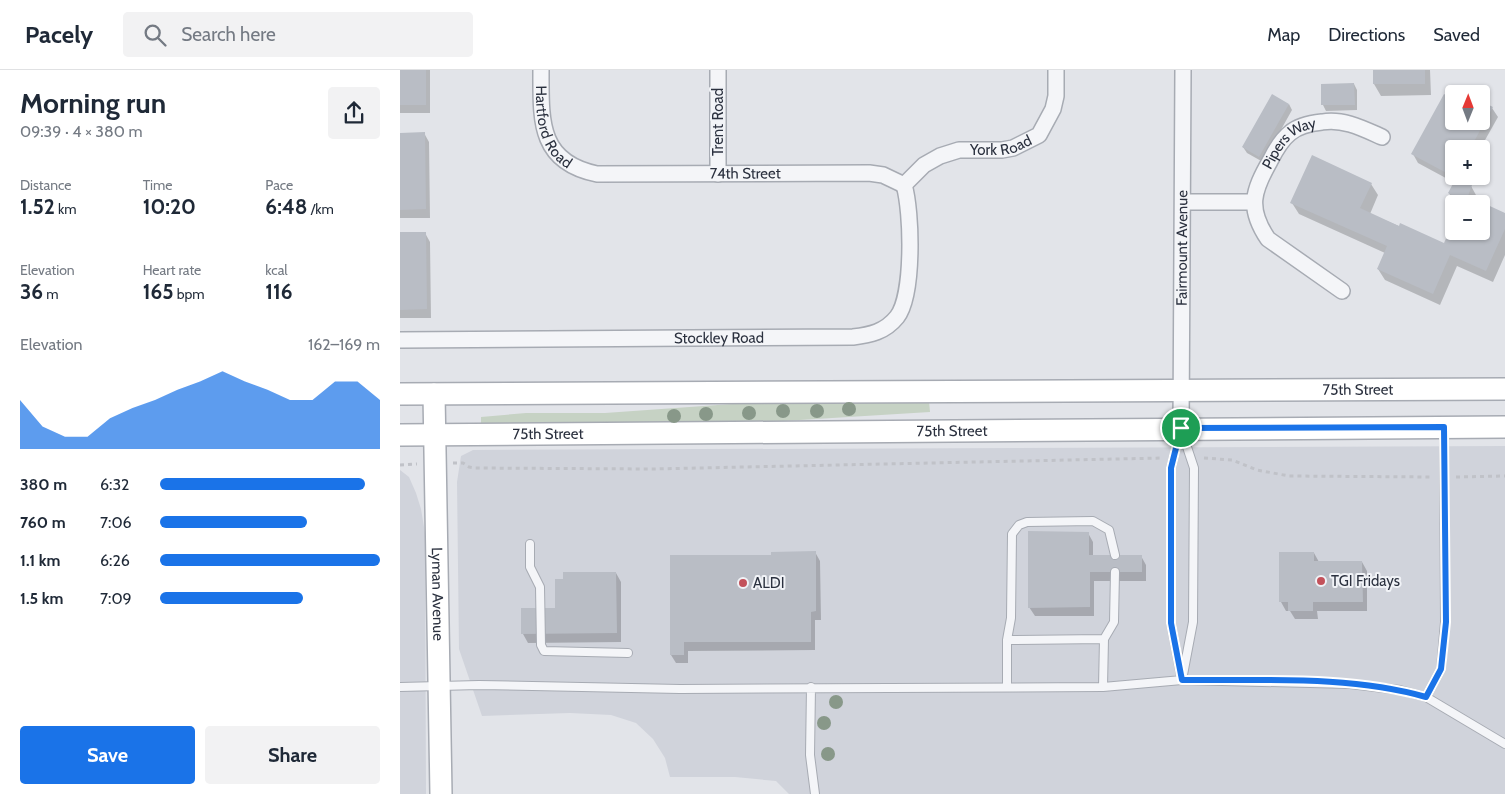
<!DOCTYPE html>
<meta charset="utf-8">
<style>
body{margin:0;font-family:Cabin,sans-serif;background:#f2f2f3;color:#1f2937;height:100vh;display:flex;flex-direction:column;font-size:19px;white-space:nowrap}
*{box-sizing:border-box;margin:0}
p{font-size:16px;color:#747a83}
.icon{flex:none;width:28px;height:28px;fill:none;stroke:currentColor;stroke-width:2;stroke-linecap:round;stroke-linejoin:round}
.map{position:relative;flex:1;overflow:hidden}
.panel{display:flex;flex-direction:column;background:#fff;width:400px}
.panel>*{flex:none}
.needle{width:32px;rotate:1deg}
.fabs{position:absolute;left:1045px;top:15px;display:grid;gap:10px}
.fabs a{display:grid;place-items:center;width:45px;height:45px;border-radius:5px;background:#fff;box-shadow:0 1px 4px #0004;font-size:25px}
.pin{position:absolute;display:grid;place-items:center;width:42px;height:42px;color:#fff;margin:-21px;border:2px solid #fff;border-radius:50%;box-shadow:0 1px 5px #0007}
.round{display:grid;place-items:center;flex:none;width:52px;height:52px;border-radius:5px;background:#f2f2f3}
.overview{display:flex;align-items:center;justify-content:space-between;height:85px;padding:0 20px}
h1{font-size:28px;font-weight:700;line-height:38px}
.stats{display:grid;grid-template-columns:repeat(3,1fr);gap:8px;height:85px;padding:5px 20px}
.stats div{display:grid;align-content:center}
.stats b{font-size:21px;font-weight:700}
.stats small{font-size:14px;font-weight:400}
.stats p{font-size:14px}
.chart{height:140px;padding:10px 20px}
.chart p{display:flex;justify-content:space-between}
.chart svg{width:100%;height:90px;margin-top:5px;fill:#1a73e8;opacity:.7}
.primary-button{display:flex;gap:10px;margin-top:auto;padding:10px 20px}
.primary-button a{flex:1;height:58px;border-radius:5px;background:#1a73e8;color:#fff;font-size:20px;font-weight:700;line-height:58px;text-align:center}
.primary-button a+a{background:#f2f2f3;color:#1f2937}
ul{padding:0 20px;list-style:none;font-size:16px}
li{display:grid;grid-template-columns:80px 60px 1fr;align-items:center;height:38px}
li i{height:12px;border-radius:6px;background:#1a73e8}
header{display:flex;align-items:center;gap:30px;box-sizing:border-box;height:70px;padding:0 25px;background:#fff;border-bottom:1px solid #e0e1e3}
header strong{font-size:24px}
nav{display:flex;gap:28px;margin-inline-start:auto;font-size:18px}
.search{width:350px;height:45px;background:#f2f2f3;display:flex;align-items:center;gap:12px;box-sizing:border-box;padding:0 18px;border-radius:5px;color:#747a83;font-size:19px}
main{display:flex;flex:1;min-height:0}
.map>svg:first-child{display:block}
.built{fill:#d0d3db}
.green{fill:#c6d2c4}
.shadow{fill:#0003}
.building{fill:#b9bdc5}
.lines{fill:none;stroke-linecap:round;stroke-linejoin:round}
.lane-casing{stroke:#a7abb3;stroke-width:10}
.street-casing{stroke:#a7abb3;stroke-width:18}
.secondary-casing{stroke:#a7abb3;stroke-width:24}
.path{stroke:#c0c2c8;stroke-width:3;stroke-dasharray:4 4;stroke-linecap:butt}
.lane{stroke:#f4f5f8;stroke-width:8}
.street{stroke:#f4f5f8;stroke-width:15}
.secondary{stroke:#fff;stroke-width:21}
.tree{fill:#889889}
.route-casing{stroke:#fff;stroke-width:10}
.route{stroke:#1a73e8;stroke-width:6}
.poi-dot{fill:#c3525b;stroke:#f1f3f7;stroke-width:2}
.labels{text-anchor:middle;stroke-width:4;stroke-linejoin:round;paint-order:stroke}
.street-label{font-size:15px;fill:#2b313f;stroke:#f1f3f7}
.poi-label{font-size:15px;fill:#2b313f;stroke:#f1f3f7;text-anchor:start}
</style>
<header>
<strong>Pacely</strong>
<div class="search"><svg class="icon" aria-label="search" viewBox="0 0 24 24"><circle cx="10" cy="10" r="6"/><path d="M15 15l6 6"/></svg>Search here</div>
<nav><a>Map</a><a>Directions</a><a>Saved</a></nav>
</header>
<main>
<section class="panel">
<div class="overview"><div><h1>Morning run</h1><p>09:39 · 4 × 380 m</p></div><a class="round"><svg class="icon" aria-label="share" viewBox="0 0 24 24"><path d="M12 15V3M7 8l5-5 5 5M5 13v7h14v-7"/></svg></a></div>
<div class="stats">
<div><p>Distance</p><b>1.52<small> km</small></b></div>
<div><p>Time</p><b>10:20</b></div>
<div><p>Pace</p><b>6:48<small> /km</small></b></div>
</div>
<div class="stats">
<div><p>Elevation</p><b>36<small> m</small></b></div>
<div><p>Heart rate</p><b>165<small> bpm</small></b></div>
<div><p>kcal</p><b>116</b></div>
</div>
<div class="chart"><p><span>Elevation</span>162–169 m</p>
<svg viewBox="0 0 160 44" preserveAspectRatio="none"><path d="M0 44V20L10 33L20 38L30 38L40 29L50 24L60 20L70 15L80 11L90 6L100 11L110 15L120 20L130 20L140 11L150 11L160 20V44z"/></svg>
</div>
<ul>
<li><b>380 m</b>6:32<i style="width:93%"></i></li>
<li><b>760 m</b>7:06<i style="width:67%"></i></li>
<li><b>1.1 km</b>6:26<i style="width:100%"></i></li>
<li><b>1.5 km</b>7:09<i style="width:65%"></i></li>
</ul>
<div class="primary-button"><a>Save</a><a>Share</a></div>
</section>
<div class="map">
<svg width="1105" height="724" viewBox="0 0 1105 724">
<rect width="100%" height="100%" fill="#e2e4e9"/>
<!-- built -->
<path class="built" d="M1105,376v348h-716l-13,-13 -41,-4h-65l-5,-19 -12,-19 -17,-16 -25,-8 -41,-2 -88,3 -23,-67 -2,-167 4,-26 12,-6z
M0,400l9,7 7,16 5,16 4,24 1,261h-26z"/>
<!-- green -->
<path class="green" d="M529,331l1,11 -163,10 -286,2v-7l45,-4h79l155,-11z"/>
<!-- shadow -->
<path class="shadow" d="M0,0h30v43h-30z
M974,0h56l1,25 -50,1 -7,-12z
M954,14l3,6v20l-31,1 -3,-6z
M889,34l3,6 -29,52 -16,-9 -4,-6z
M1092,38l6,9 -18,32h-26v27h17l-4,8 4,2 5,9 -2,5 31,14v41l-12,27 -36,-16 -17,39 -55,-25 -7,-11 7,-16 -86,-39 -7,-11 79,-19 7,11 -8,19 74,31 10,-14h27v-27l-27,-2 -5,-9 6,-10 -37,-20 -5,-9 41,-33h27z
M24,63l5,9 1,76h-30v-84z
M25,163l5,9 1,76h-31v-84z
M688,463l5,9v14h48l5,9v16h-52v35h-59l-6,-9z
M415,482l5,9 1,59h-6v30l-127,1v12h-12l-5,-8v-98l101,-1z
M914,483l5,9h43l5,9v40h-50l1,8h-23l-5,-8h-4l-5,-9z
M216,503l5,9v60l-93,1 -5,-9z"/>
<!-- building -->
<path class="building" d="M0,0h26v35h-26z
M973,0h52v14h-52z
M954,13l1,22h-34v-21z
M872,24l17,10 -30,53 -17,-10z
M1044,24l10,5v22h27v-20l12,6 -22,40 3,2h-20v27h7l-1,3 12,6 -4,11 37,17v16l-19,42 -36,-16 -17,39 -56,-25 10,-23 -97,-43 22,-48 60,28 -12,25 39,18 1,-3 44,20 10,-22v10h27v-27h-19l1,-3 -15,-8 8,-15 -45,-24z
M25,62l1,77 -26,1v-77z
M0,162h26l1,77 -27,1z
M628,461l61,1v23h53v17h-52v35l-62,1z
M416,481v60l-5,1v30h-127v13h-14v-100h101v-3z
M879,482h35v9h48l1,41h-50v9h-25v-9h-9z
M163,502h53l1,61 -96,1v-26h34v-29h8z"/>
<g class="lines">
<defs>
<path id="lane" d="M780,362l-9,36v155l10,53
M130,474v23l10,20 1,58 3,6 84,2
M704,569l10,-17 1,-50
M607,570l4,-22 1,-84 7,-9 8,-3 66,-1 16,9 6,25
M782,610l11,-58 1,-154 -12,-36
M607,616v-46l97,-1 -1,48
M0,617l79,-2 201,4 423,-2 79,-7 168,4 50,6 26,7 79,47
M411,617l-1,68 5,39
M1026,627l15,-28 4,-47 -1,-194"/>
<g id="street">
<path id="s1" d="M141,0c0,50 -3,92 56,104l272,-1 14,2 21,10"/>
<path d="M318,0v104"/>
<path id="s2" d="M504,115l20,-20 16,-9 19,-6h43l11,-2 26,-13 14,-26 3,-13v-26"/>
<path d="M783,132h71"/>
<path id="s3" d="M942,221l-74,-52c-21,-31 -15,-48 2,-78 5,-10 11,-21 20,-28 8,-7 22,-10 32,-11 21,-4 42,7 60,15"/>
<path id="s4" d="M0,270l453,-3c17,-2 32,-5 44,-20 17,-22 15,-105 7,-132"/>
<path id="s5" d="M781,357l2,-357"/>
</g>
<g id="secondary">
<path id="s6" d="M0,324l1105,-5"/>
<path id="s7" d="M34,324l7,400"/>
<path id="s8" d="M0,365l1105,-8"/>
</g>
</defs>
<!-- lane casing -->
<use href="#lane" class="lane-casing"/>
<!-- street casing -->
<use href="#street" class="street-casing"/>
<!-- secondary casing -->
<use href="#secondary" class="secondary-casing"/>
<!-- path -->
<path class="path" d="M804,388l28,2 25,10 32,6 143,1
M53,393h10l6,4 6,1 177,1 510,-11
M0,395l17,-1
M1056,407l49,-1"/>
<!-- lane -->
<use href="#lane" class="lane"/>
<!-- street -->
<use href="#street" class="street"/>
<!-- secondary -->
<use href="#secondary" class="secondary"/>
</g>
<!-- trees -->
<g class="tree">
<circle cx="449" cy="339" r="7"/>
<circle cx="383" cy="341" r="7"/>
<circle cx="417" cy="341" r="7"/>
<circle cx="349" cy="343" r="7"/>
<circle cx="306" cy="344" r="7"/>
<circle cx="274" cy="346" r="7"/>
<circle cx="436" cy="632" r="7"/>
<circle cx="424" cy="653" r="7"/>
<circle cx="428" cy="684" r="7"/>
</g>
<g class="lines">
<defs>
<path id="route" d="M1044,357l2,195 -5,47 -15,28c-78,-22 -164,-16 -244,-17l-11,-57v-155l10,-40z"/>
</defs>
<!-- route casing -->
<use href="#route" class="route-casing"/>
<!-- route -->
<use href="#route" class="route"/>
</g>
<!-- markers -->
<g class="poi-dot">
<circle cx="921" cy="511" r="5"/>
<circle cx="343" cy="513" r="5"/>
</g>
<g class="labels">
<!-- street labels -->
<g class="street-label">
<text transform="translate(318 52) rotate(-90)" y="5">Trent Road</text>
<text dy="5" stroke="none"><textPath href="#s1" startOffset="60">Hartford Road</textPath></text>
<text dy="5" stroke="none"><textPath href="#s2" startOffset="109">York Road</textPath></text>
<text dy="5" stroke="none"><textPath href="#s3" startOffset="202">Pipers Way</textPath></text>
<text dy="5" stroke="none"><textPath href="#s1" startOffset="281">74th Street</textPath></text>
<text dy="5" stroke="none"><textPath href="#s5" startOffset="179">Fairmount Avenue</textPath></text>
<text dy="5" stroke="none"><textPath href="#s4" startOffset="319">Stockley Road</textPath></text>
<text dy="5" stroke="none"><textPath href="#s6" startOffset="958">75th Street</textPath></text>
<text dy="5" stroke="none"><textPath href="#s8" startOffset="552">75th Street</textPath></text>
<text dy="5" stroke="none"><textPath href="#s8" startOffset="148">75th Street</textPath></text>
<text dy="5" stroke="none"><textPath href="#s7" startOffset="200">Lyman Avenue</textPath></text>
</g>
<!-- poi labels -->
<g class="poi-label">
<text x="931" y="516">TGI Fridays</text>
<text x="353" y="518">ALDI</text>
</g>
</g>
</svg>
<div class="fabs">
<a><svg class="needle" viewBox="-14 -14 28 28"><path d="M0-13l5 13h-10z" fill="#e53935"/><path d="M0 13l5-13h-10z" fill="#747a83"/></svg></a>
<a>+</a>
<a>−</a>
</div>
<div class="pin" style="left:781px;top:358px;background:#1e9e55"><svg class="icon" aria-label="arrive" viewBox="0 0 24 24"><path d="M6 21V4h12l-3 4 3 4H6"/></svg></div>
</div>
</main>
